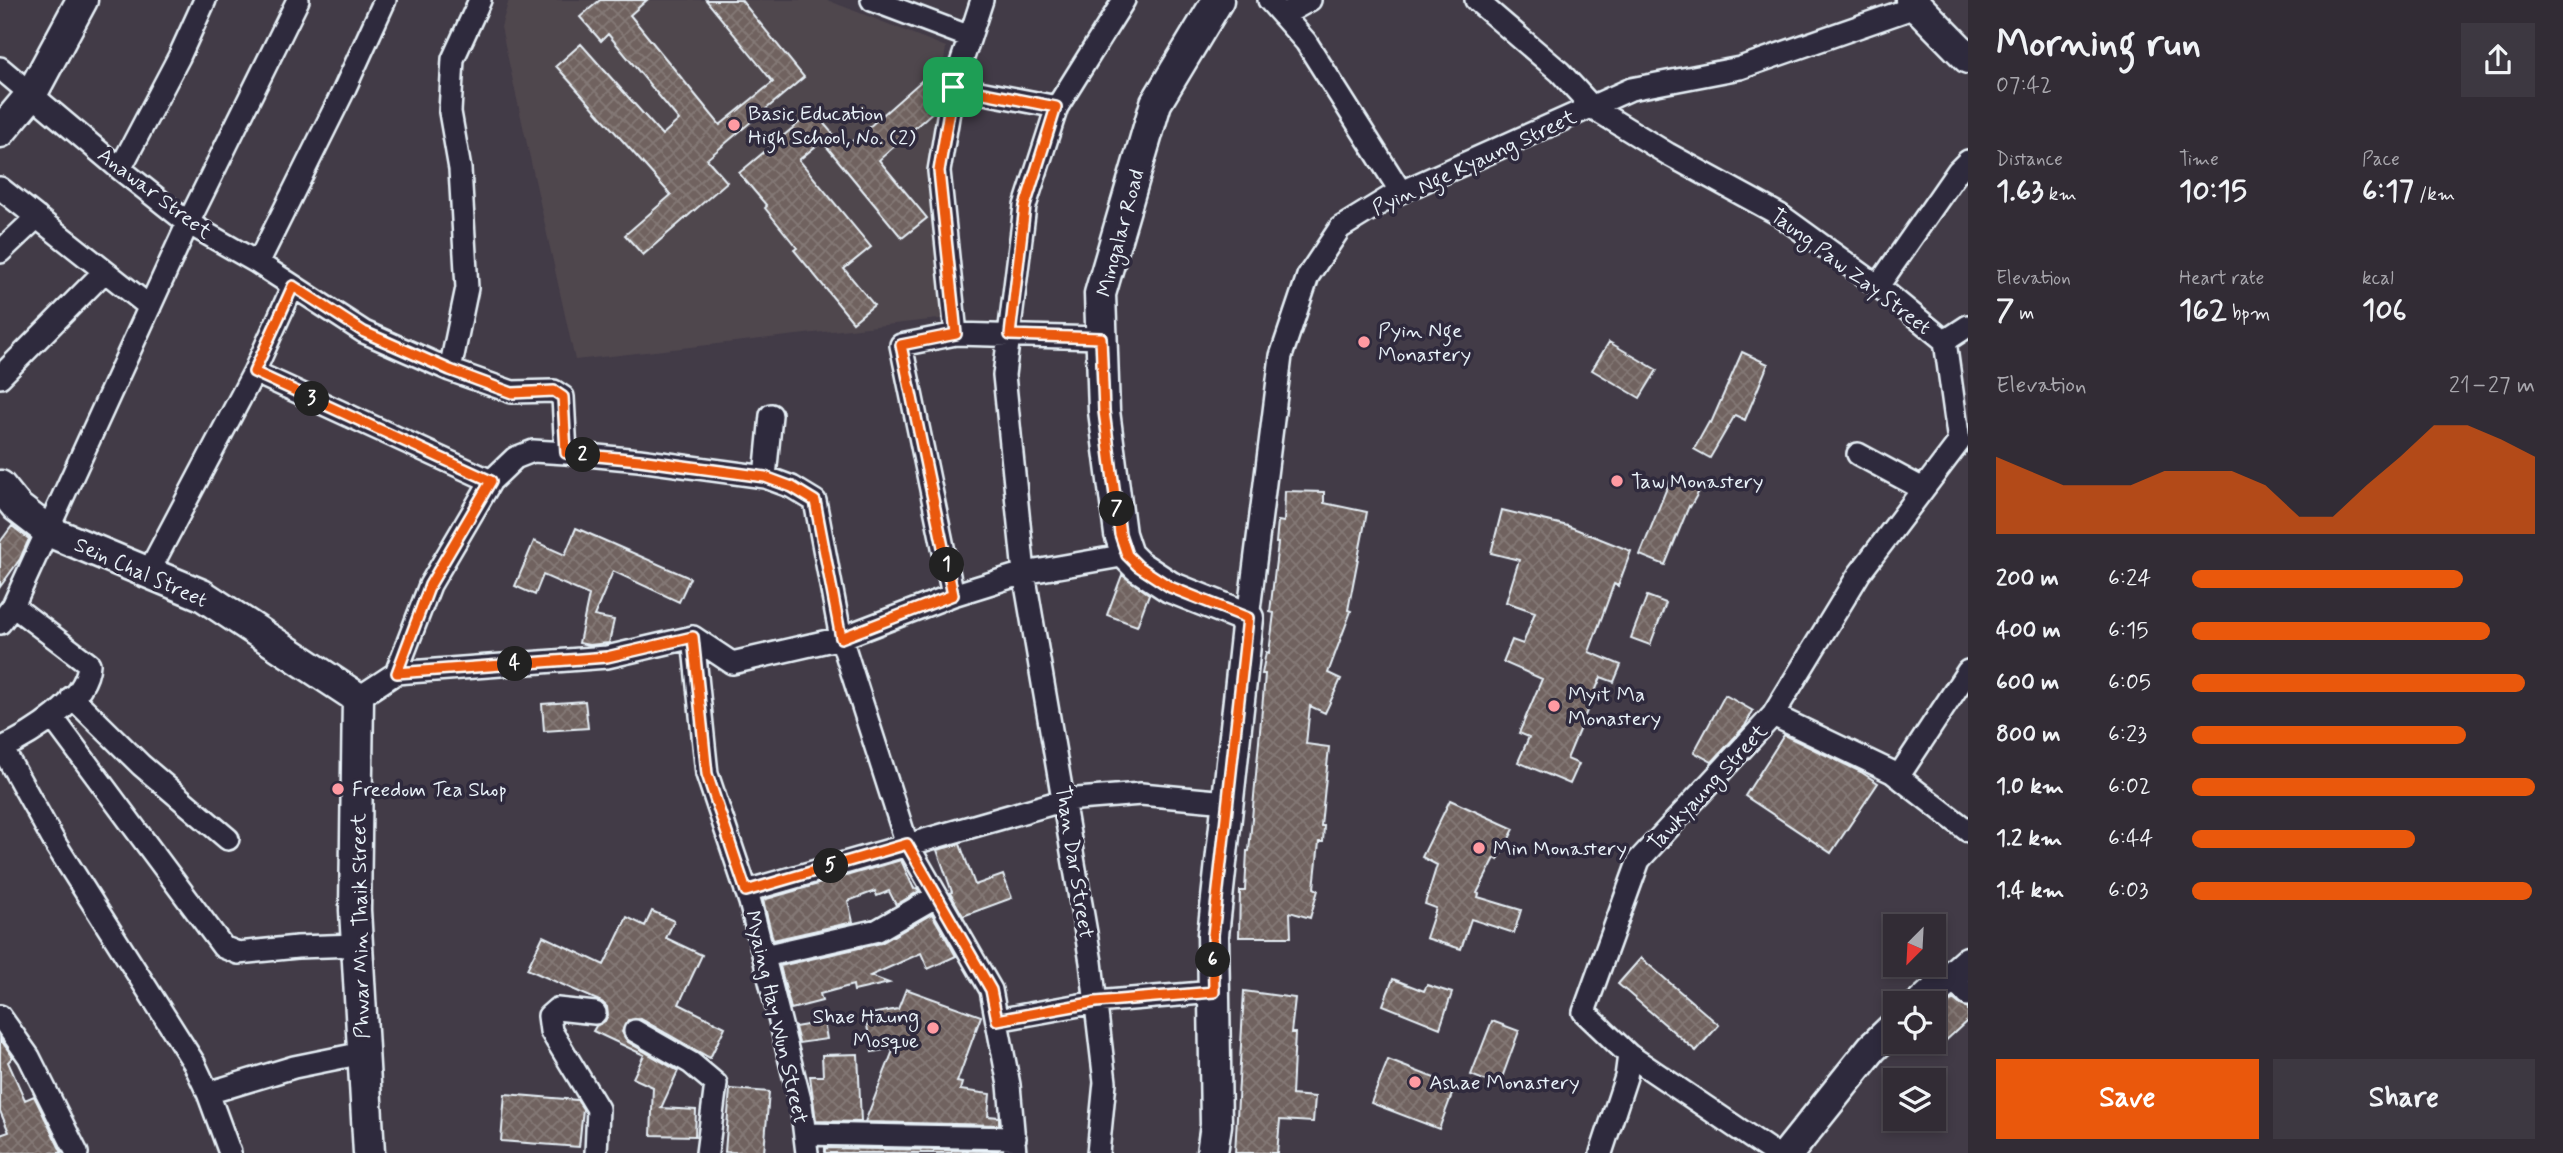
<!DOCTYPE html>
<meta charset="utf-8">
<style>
body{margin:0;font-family:Mynerve,sans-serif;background:#3d3841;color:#f1f3f6;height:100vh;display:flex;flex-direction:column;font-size:26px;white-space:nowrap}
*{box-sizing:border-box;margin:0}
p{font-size:23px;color:#a8a7ad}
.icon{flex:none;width:38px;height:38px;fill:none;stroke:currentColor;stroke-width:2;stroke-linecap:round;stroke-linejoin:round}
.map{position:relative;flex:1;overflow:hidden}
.details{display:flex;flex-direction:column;background:#322c35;width:595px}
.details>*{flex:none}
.needle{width:46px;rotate:204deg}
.controls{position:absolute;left:1883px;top:914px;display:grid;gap:14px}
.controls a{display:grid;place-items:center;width:63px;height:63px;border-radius:0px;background:#322c35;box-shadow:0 4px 10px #0003,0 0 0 2px #4d4850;font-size:35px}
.pin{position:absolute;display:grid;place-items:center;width:60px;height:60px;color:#fff;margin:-30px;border-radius:14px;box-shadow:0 4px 10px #0006}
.km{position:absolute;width:35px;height:35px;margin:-18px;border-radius:50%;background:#222;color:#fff;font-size:19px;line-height:35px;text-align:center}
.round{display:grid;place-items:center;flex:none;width:74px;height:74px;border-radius:0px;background:#3d3841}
.overview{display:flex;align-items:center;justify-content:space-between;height:119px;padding:0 28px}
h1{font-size:38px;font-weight:700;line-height:52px}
.metrics{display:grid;grid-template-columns:repeat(3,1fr);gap:10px;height:119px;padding:7px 28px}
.metrics div{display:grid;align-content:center}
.metrics b{font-size:30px;font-weight:700}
.metrics small{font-size:19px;font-weight:400}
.metrics p{font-size:19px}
.chart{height:196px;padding:14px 28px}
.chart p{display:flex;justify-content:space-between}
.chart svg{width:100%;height:126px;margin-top:7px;fill:#ea580c;opacity:.7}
.primary-button{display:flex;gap:14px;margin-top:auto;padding:14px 28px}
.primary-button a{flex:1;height:80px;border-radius:0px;background:#ea580c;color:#fff;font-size:28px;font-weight:700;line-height:80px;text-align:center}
.primary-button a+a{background:#3d3841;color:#f1f3f6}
ul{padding:0 28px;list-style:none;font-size:23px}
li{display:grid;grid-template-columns:112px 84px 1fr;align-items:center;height:52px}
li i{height:18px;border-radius:9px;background:#ea580c}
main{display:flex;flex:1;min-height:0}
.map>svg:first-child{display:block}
.built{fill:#50474e}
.building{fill:url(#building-cross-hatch);stroke:#e8f1f8;stroke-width:2}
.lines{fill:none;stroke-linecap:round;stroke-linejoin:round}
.street-casing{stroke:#e8f1f8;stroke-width:26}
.secondary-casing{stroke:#e8f1f8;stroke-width:35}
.street{stroke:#2f2a3d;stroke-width:21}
.secondary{stroke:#2f2a3d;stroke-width:30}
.route-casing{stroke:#fff;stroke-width:14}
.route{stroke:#ea580c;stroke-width:9}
.poi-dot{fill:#ff9aa2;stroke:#2f2a3d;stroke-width:2.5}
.labels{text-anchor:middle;stroke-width:7;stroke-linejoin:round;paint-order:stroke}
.poi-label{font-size:21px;fill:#e8f1f8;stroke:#2f2a3d;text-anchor:start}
.street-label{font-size:21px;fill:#e8f1f8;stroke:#2f2a3d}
</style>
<main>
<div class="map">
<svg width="1968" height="1153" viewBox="0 0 1968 1153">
<defs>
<pattern id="building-cross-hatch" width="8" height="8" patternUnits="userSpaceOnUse" patternTransform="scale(1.75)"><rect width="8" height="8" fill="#70625e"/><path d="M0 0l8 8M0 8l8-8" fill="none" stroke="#847976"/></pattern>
</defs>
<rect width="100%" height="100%" fill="#423b47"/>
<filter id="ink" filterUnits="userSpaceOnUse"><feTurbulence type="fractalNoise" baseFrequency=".0143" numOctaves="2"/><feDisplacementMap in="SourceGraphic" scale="14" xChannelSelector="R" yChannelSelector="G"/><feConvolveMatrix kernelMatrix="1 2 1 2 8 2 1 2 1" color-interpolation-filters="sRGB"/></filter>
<g filter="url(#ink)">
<!-- built -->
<path class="built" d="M509,0h318l119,47 -20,134 21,137 -372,42 -74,-333z"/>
<!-- building -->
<path class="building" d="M600,0h47l-17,15 90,110 53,-43 -67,-82h35l63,77 -97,82 20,23 -84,73 -18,-20 46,-40 -115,-129 25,-22 81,91 17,-15 -71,-86 -7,7 -21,-24z
M928,75l12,12 -4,22 -57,51 48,58 -25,20 -80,-97 -23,19 72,87 -27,22 30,36 -21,17 -59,-72 3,-2 -32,-40 2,-2 -28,-33 74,-62 31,36 15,-11z
M1609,342l48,28 -17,28 -48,-28z
M1742,352l26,12 -23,56 -10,-5 -25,43 -16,-9 15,-27 2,1z
M1672,475l29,13 -11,19 -1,-1 -24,59 -25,-10z
M1285,491l39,1v11l43,9 -19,98 3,1 -23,62 13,6 -16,34 -15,-7 -4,38 23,3 -8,79h3l-1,16h-4l-5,46 4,2 -8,28 -20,-6 1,25h-52l1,-46h5l2,-40h2l14,-153 2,-24h-3l4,-22 3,1 5,-40 -4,-1 8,-69h-2l2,-22 6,1z
M1502,510l66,16 63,25 -13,35 -4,-2 -25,68 32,13 -7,17 -13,-5 -34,82 12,5 -9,20 -52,-22 11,-25 -10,-4 23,-54 -39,-17 9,-22 11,4 12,-32 -29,-10 13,-42 -28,-7z
M12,526l17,13 -9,20 -20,28v-45z
M576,528l114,50 -11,24 -66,-31 -19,45 20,4 -5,23 -20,2 -10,-2 10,-48 -46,-20 -8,20 -20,-9 19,-45 31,14z
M1122,575l27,19 -12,32 -30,-11z
M1647,596l19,7 -16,42 -19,-7z
M1725,695l28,16 -8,15 -33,36 -18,-10z
M585,701l3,27 -44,3 -2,-27z
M1784,735l77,37 17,11 -47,70 -86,-57z
M1450,800l64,29 -16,31 -3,-2 -18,35 2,1 -1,3 43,13 -7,23 -43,-14 -10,30 -35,-11 10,-30 -11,-4 12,-39 -15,-8z
M960,844l15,41 28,-10 9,23 -49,18 -13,-23 2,-1 -15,-42z
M901,860l13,29 3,-1 2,3 -23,14 -7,-14 -12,5 -2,-5 -27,10 5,21 -80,18 -10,-40z
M652,911l22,10 -8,17 36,17 -23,49 46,23 -15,31 -69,-39 -13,1 -6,12 6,10 50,29 -17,37 35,2 -1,26 -44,-1 2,-48 -20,-9 11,-23 -51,-24 3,-5 9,-5 3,-6 -1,-8 -5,-5 -75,-33 16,-33 61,29 23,-48 18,9z
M932,914l24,42 -28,13 -7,-16 -51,23 19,7 -35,8 -1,-6 -33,9 2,7 -31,8 -11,-43 101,-23z
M1641,958l78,67 -23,26 -78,-67z
M1393,979l31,12 3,-6 25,8 -12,35 -57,-23z
M906,989l75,27 -24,66 5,1 -2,7 30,4 -2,22 11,1v8l-134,-3 29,-74 -22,4 -7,-37 33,-6z
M1244,991l51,7 -4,35h4l-3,62 23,2 -2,25 -33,-2 -3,33h-42z
M1953,999l6,5 9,4v12l-27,25 -7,-8v-21z
M1492,1021l27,10 -20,55 -28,-11z
M824,1022l3,17 -28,4 -4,-16z
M0,1039l13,18 -5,5 17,38 9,-4 28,57h-62v-18l9,-3 -9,-21z
M858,1054l3,68 -45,-1 -6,-45h13l-1,-21z
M1388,1060l67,26 -16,43 -68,-26z
M730,1089l39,3 -5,61 -39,-1z
M505,1094l72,6 6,9 -4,38 -78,-6z
M825,1148l173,3v2h-173z"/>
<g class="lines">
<defs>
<path id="street" d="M872,0l98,37 -17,50 -14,84 17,163
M1269,0l37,42 95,150
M1476,0l84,72 33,36 75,46 112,61 98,71 67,55 14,101 -100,132 -86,141
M1283,15l27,-15
M970,37l12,-37
M0,68l120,101 68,54 70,40 106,69 86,38 62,22 42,-1 9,6 3,56
M953,87l104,20
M120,169l59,-112 26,-57
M0,188l150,119
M0,252l37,-35
M258,263l86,-173 41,-90
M1878,286l80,-115 10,-10
M1945,341l23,-15
M450,370l17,-82 -7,-119 -10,-57 3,-53 27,-59
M254,372l237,109
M0,377l104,-105
M1858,454l65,35
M765,477l6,-62
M148,573l106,-201 39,-86
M953,595l-52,-250 55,-11 145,4
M1248,618l33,-262 27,-80 32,-48 52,-32 239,-107 109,-21 178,-62
M0,623l13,-17 175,-383 110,-223
M693,637l14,137 43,128 51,202 6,49
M396,673l34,-88 61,-104 24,-23 18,-7 33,2 73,7 126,17 27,10 23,14 26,137 66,206 84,146 18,95 6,68
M72,697l69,68 87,74
M358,698l38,-25 211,-16 86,-20 39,26 109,-25 112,-43 71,-22 103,-18
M53,718l170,229 15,6 59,-6 60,-2
M2,748l54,97 138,218 14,30 22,60
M0,749c31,-14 87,-48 89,-85l-76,-58
M1898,777l70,-106
M746,891l319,-91 76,-6 86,8
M764,956l114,-26 59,-34
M1951,977l17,18
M595,1013l-38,-4 -8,7 2,15 47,78 -2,44
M0,1016l29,41 48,96
M997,1020l99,-18 118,-10
M635,1031l56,32 25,21 -9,69
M208,1093l86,-26 69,-14
M805,1134l210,4
M1098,1153l7,-71 -14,-120 -67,-389 -20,-198 21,-169 32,-99 67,-107
M1601,1153l25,-76 3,-22
M1774,1153l-145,-98 -45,-43 55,-152 134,-145 119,57 76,59"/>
<path id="secondary" d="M1911,0l57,58
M0,132l31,-37 51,-95
M0,486l17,21 31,24 154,64 156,103 -3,212 14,243
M1922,1003l46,-41
M1212,1153l4,-28 -3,-190 35,-317 -78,-31 -32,-21 -11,-11 -7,-21 -16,-123 -4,-117 56,-191 62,-103
M1788,1153l84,-105 23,-22"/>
</defs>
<!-- street casing -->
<use href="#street" class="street-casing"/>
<!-- secondary casing -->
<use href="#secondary" class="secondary-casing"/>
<!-- street -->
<use href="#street" class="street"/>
<!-- secondary -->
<use href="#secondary" class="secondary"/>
</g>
</g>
<g class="lines" filter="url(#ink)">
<defs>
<path id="route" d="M953,87l103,20 -31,99 -15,129 91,3 3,73 16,123 7,21 11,11 32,21 78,31 -35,317 1,57 -118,10 -99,18 -6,-30 -84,-146 -161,47 -39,-117 -14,-137 -86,20 -210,16 33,-88 61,-104 -237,-109 39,-86 71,46 86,38 62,23 42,-2 9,6 3,56 73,7 126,17 27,10 23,14 26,137 112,-43 -52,-250 55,-11 -17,-163z"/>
</defs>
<!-- route casing -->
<use href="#route" class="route-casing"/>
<!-- route -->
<use href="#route" class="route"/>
</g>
<!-- markers -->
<g class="poi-dot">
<circle cx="734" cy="125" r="7"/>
<circle cx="1364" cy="342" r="7"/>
<circle cx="1617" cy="481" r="7"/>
<circle cx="1554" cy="706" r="7"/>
<circle cx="338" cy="789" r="7"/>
<circle cx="1479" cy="848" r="7"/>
<circle cx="933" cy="1028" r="7"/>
<circle cx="1415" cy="1082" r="7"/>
</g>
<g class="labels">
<!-- poi labels -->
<g class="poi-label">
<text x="748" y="120">Basic Education<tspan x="748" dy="24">High School, No. (2)</tspan></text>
<text x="1378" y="337">Pyin Nge<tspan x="1378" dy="24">Monastery</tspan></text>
<text x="1631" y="488">Taw Monastery</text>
<text x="1568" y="701">Myit Ma<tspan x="1568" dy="24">Monastery</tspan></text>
<text x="352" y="796">Freedom Tea Shop</text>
<text x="1493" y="855">Min Monastery</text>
<text x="919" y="1023" text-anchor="end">Shae Haung<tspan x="919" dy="24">Mosque</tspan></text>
<text x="1429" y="1089">Ashae Monastery</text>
</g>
<!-- street labels -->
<g class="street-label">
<text transform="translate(1474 162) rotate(-25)" y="7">Pyin Nge Kyaung Street</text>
<text transform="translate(155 193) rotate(37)" y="7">Anawar Street</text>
<text transform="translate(1120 233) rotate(-75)" y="7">Mingalar Road</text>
<text transform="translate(1851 271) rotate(37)" y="7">Taung Paw Zay Street</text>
<text transform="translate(141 572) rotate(24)" y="7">Sein Chal Street</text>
<text transform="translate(1707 787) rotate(-47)" y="7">Tawkyaung Street</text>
<text transform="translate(1075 862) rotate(81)" y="7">Than Dar Street</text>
<text transform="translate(360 926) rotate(-91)" y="7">Phwar Min Thaik Street</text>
<text transform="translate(777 1017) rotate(77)" y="7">Myaing Hay Wun Street</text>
</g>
</g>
</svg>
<div class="controls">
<a><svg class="needle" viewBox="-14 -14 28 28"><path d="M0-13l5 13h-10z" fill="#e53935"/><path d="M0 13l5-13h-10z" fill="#a8a7ad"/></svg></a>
<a><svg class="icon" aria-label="locate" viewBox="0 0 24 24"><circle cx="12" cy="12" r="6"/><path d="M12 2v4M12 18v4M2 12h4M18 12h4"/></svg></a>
<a><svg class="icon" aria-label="layers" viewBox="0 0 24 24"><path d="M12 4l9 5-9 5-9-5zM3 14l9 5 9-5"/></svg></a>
</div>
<div class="pin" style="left:953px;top:87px;background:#1e9e55"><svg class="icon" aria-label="arrive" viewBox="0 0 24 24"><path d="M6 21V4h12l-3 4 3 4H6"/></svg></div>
<b class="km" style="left:947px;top:565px">1</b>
<b class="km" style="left:583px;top:455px">2</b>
<b class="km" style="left:312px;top:399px">3</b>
<b class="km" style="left:515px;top:664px">4</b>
<b class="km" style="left:831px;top:866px">5</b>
<b class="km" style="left:1213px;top:960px">6</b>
<b class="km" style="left:1117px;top:509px">7</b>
</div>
<section class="details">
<div class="overview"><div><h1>Morning run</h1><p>07:42</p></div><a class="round"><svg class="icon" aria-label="share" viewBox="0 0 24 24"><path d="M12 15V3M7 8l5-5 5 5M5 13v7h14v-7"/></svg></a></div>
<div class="metrics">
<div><p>Distance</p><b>1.63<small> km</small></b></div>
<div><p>Time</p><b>10:15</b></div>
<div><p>Pace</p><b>6:17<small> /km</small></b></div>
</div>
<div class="metrics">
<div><p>Elevation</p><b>7<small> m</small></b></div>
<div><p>Heart rate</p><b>162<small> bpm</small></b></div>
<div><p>kcal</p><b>106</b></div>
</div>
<div class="chart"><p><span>Elevation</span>21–27 m</p>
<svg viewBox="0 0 160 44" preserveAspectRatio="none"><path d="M0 44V17L10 22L20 27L30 27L40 27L50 22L60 22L70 22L80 27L90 38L100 38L110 27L120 17L130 6L140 6L150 11L160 17V44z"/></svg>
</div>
<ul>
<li><b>200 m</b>6:24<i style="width:79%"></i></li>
<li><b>400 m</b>6:15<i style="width:87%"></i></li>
<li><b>600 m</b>6:05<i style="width:97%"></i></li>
<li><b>800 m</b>6:23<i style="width:80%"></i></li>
<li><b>1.0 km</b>6:02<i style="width:100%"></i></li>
<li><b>1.2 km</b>6:44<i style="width:65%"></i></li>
<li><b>1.4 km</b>6:03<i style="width:99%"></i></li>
</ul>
<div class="primary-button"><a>Save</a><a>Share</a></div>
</section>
</main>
